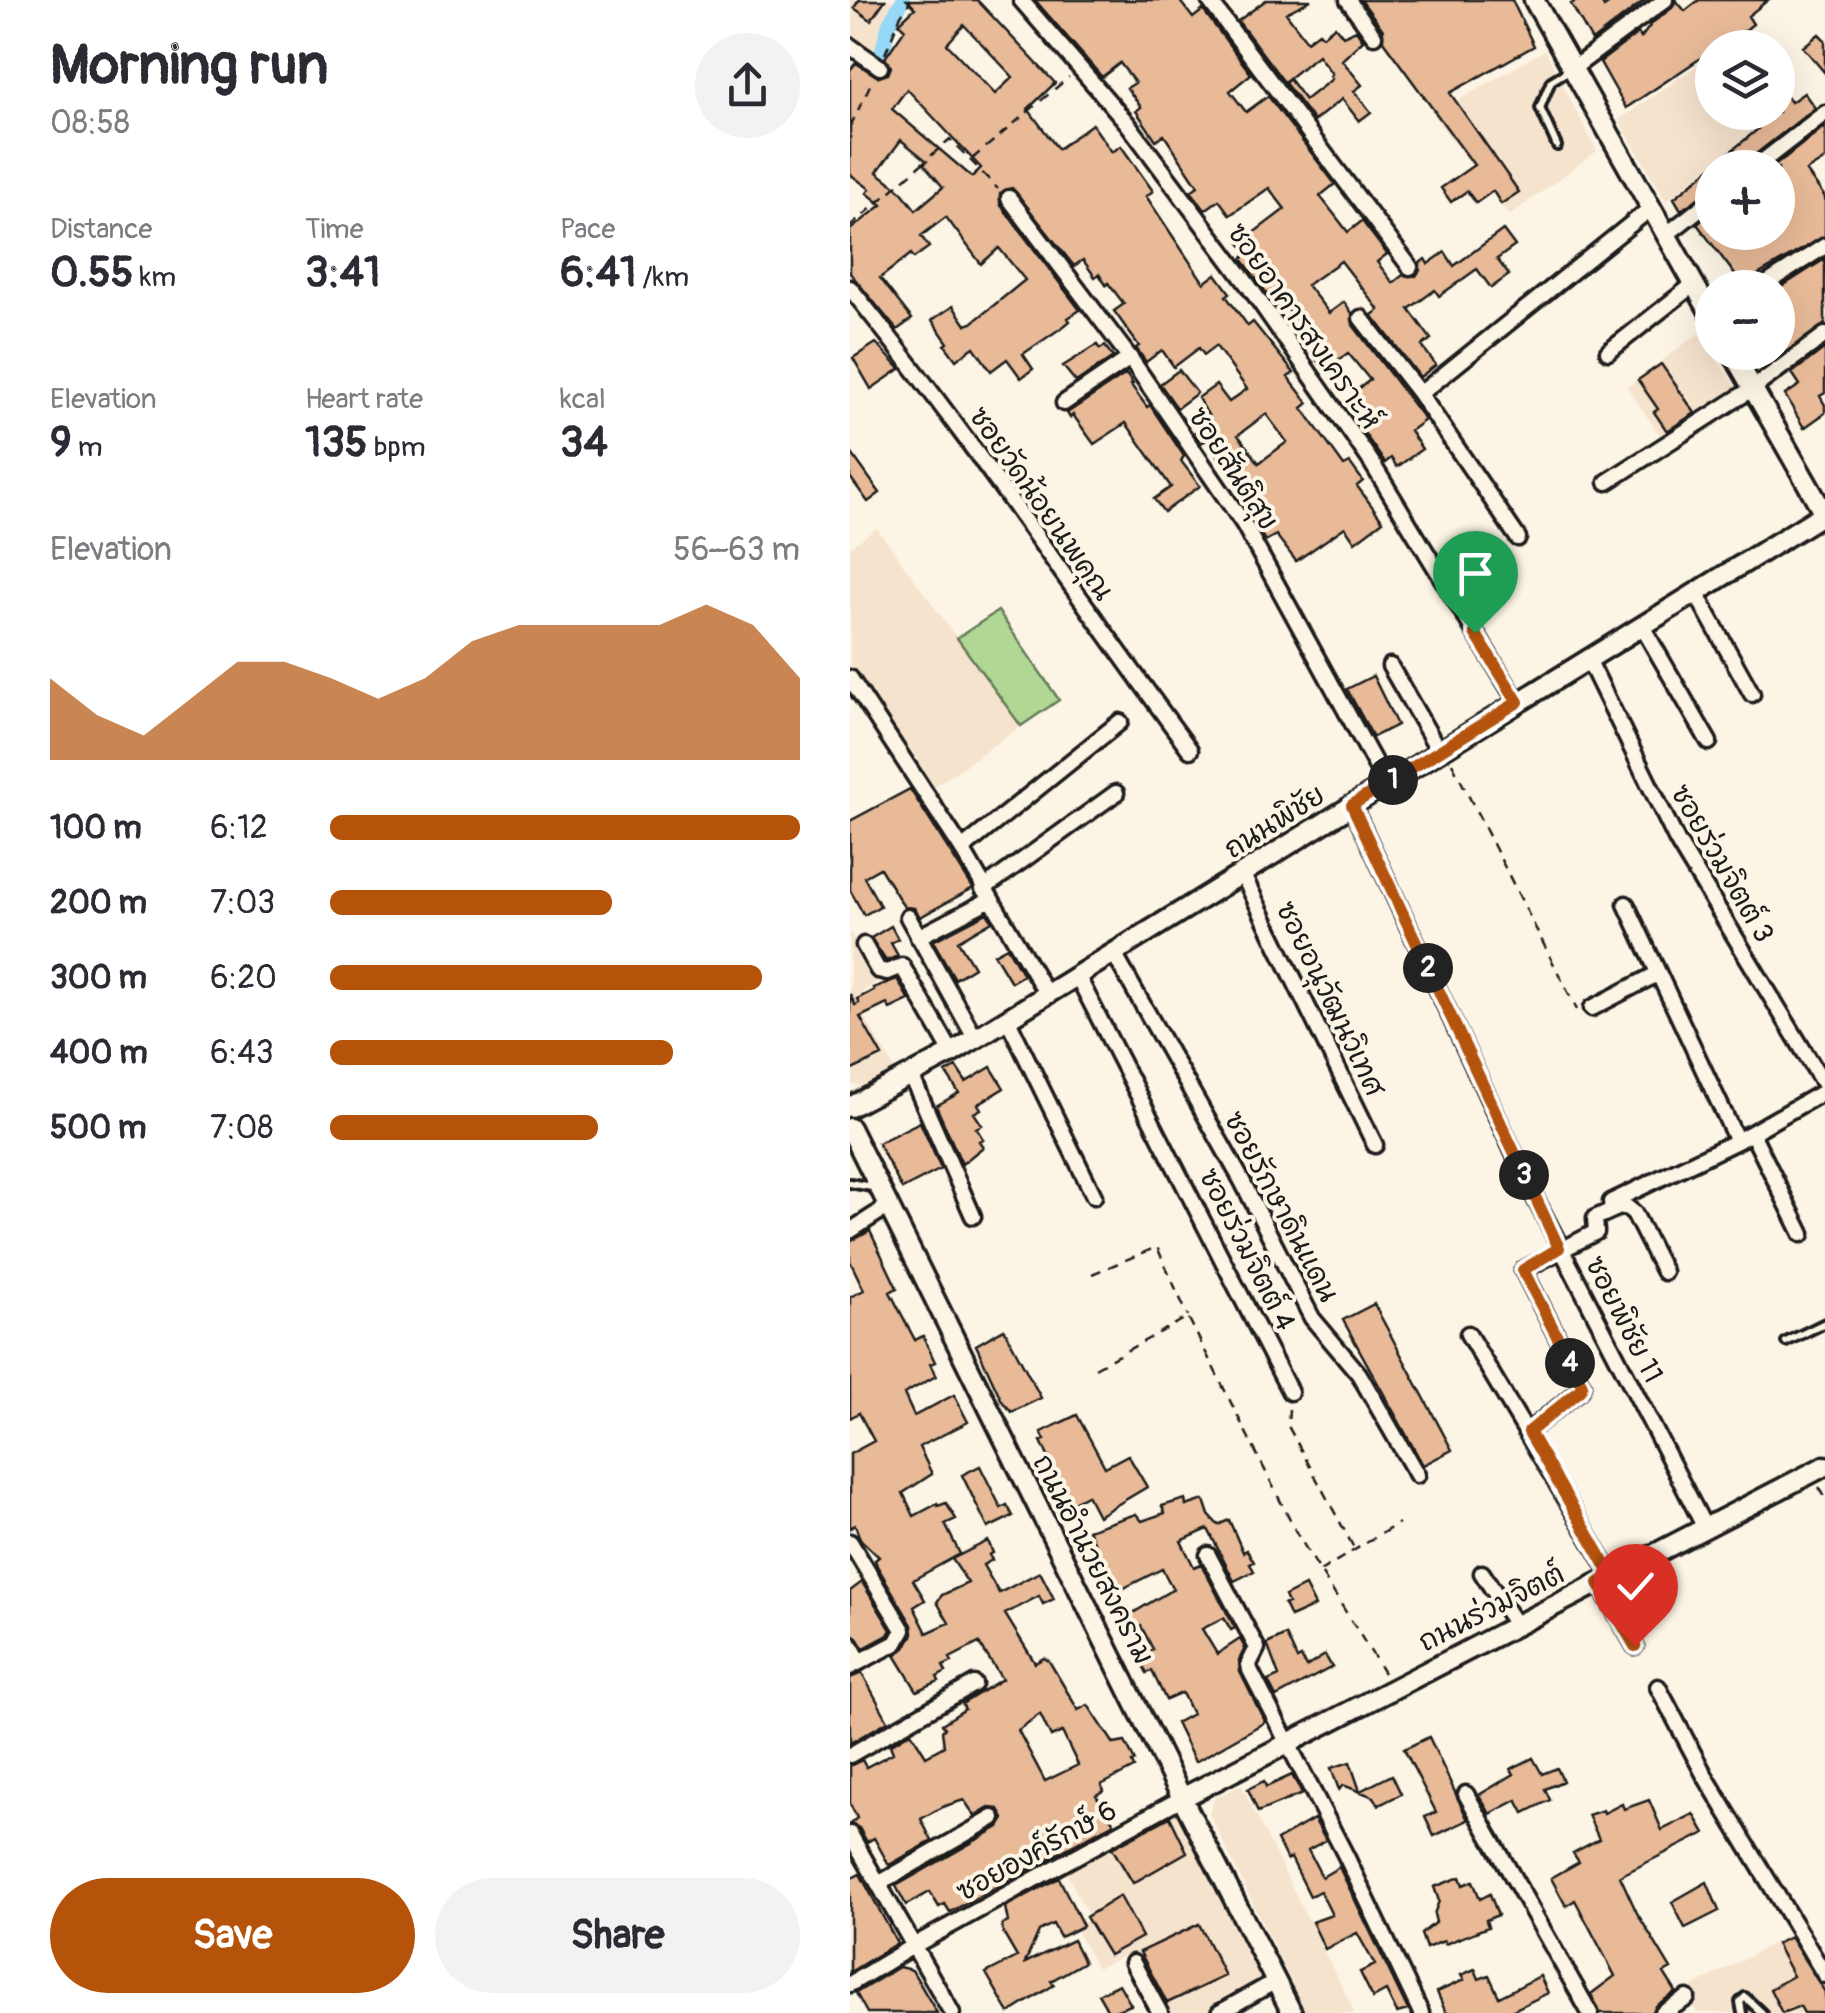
<!DOCTYPE html>
<meta charset="utf-8">
<style>
body{margin:0;font-family:Pangolin,"Playpen Sans Thai",sans-serif;background:#f2f2f3;color:#2b2b33;height:100vh;display:flex;flex-direction:column;font-size:38px;white-space:nowrap}
*{box-sizing:border-box;margin:0}
p{font-size:32px;color:#7c7c81}
.icon{flex:none;width:55px;height:55px;fill:none;stroke:currentColor;stroke-width:2;stroke-linecap:round;stroke-linejoin:round}
.map{position:relative;flex:1;overflow:hidden}
.drawer{display:flex;flex-direction:column;background:#fff;width:850px}
.drawer>*{flex:none}
.tools{position:absolute;left:845px;top:30px;display:grid;gap:20px}
.tools a{display:grid;place-items:center;width:100px;height:100px;border-radius:50%;background:#fff;box-shadow:0 10px 40px #0002;font-size:50px}
.pin{position:absolute;display:grid;place-items:center;width:85px;height:85px;color:#fff;margin:-102px -42px;border-radius:50% 50% 50% 0;rotate:-45deg;box-shadow:0 0 10px #0007}
.pin .icon{rotate:45deg}
.km{position:absolute;width:50px;height:50px;margin:-25px;border-radius:50%;background:#222;color:#fff;font-size:28px;line-height:50px;text-align:center}
.round{display:grid;place-items:center;flex:none;width:105px;height:105px;border-radius:52px;background:#f2f2f3}
.head{display:flex;align-items:center;justify-content:space-between;height:170px;padding:0 50px}
h1{font-size:55px;font-weight:800;line-height:75px}
.metrics{display:grid;grid-template-columns:repeat(3,1fr);gap:15px;height:170px;padding:10px 50px}
.metrics div{display:grid;align-content:center}
.metrics b{font-size:42px;font-weight:800}
.metrics small{font-size:28px;font-weight:400}
.metrics p{font-size:28px}
.chart{height:280px;padding:20px 50px}
.chart p{display:flex;justify-content:space-between}
.chart svg{width:100%;height:180px;margin-top:10px;fill:#b45309;opacity:.7}
.button{display:flex;gap:20px;margin-top:auto;padding:20px 50px}
.button a{flex:1;height:115px;border-radius:60px;background:#b45309;color:#fff;font-size:40px;font-weight:800;line-height:115px;text-align:center}
.button a+a{background:#f2f2f3;color:#2b2b33}
ul{padding:0 50px;list-style:none;font-size:32px}
li{display:grid;grid-template-columns:160px 120px 1fr;align-items:center;height:75px}
li i{height:25px;border-radius:12px;background:#b45309}
main{display:flex;flex:1;min-height:0}
.map>svg:first-child{display:block}
.built{fill:#f6e3ce}
.green{fill:#b0d894;stroke:#667a58;stroke-width:2.5}
.lines{fill:none;stroke-linecap:round;stroke-linejoin:round}
.canal{stroke:#95d8f7;stroke-width:15}
.building{fill:#e8ba98;stroke:#1c1c1c;stroke-width:2.5;fill-rule:evenodd}
.lane-casing{stroke:#1c1c1c;stroke-width:14}
.street-casing{stroke:#1c1c1c;stroke-width:21}
.secondary-casing{stroke:#1c1c1c;stroke-width:25}
.path{stroke:#1c1c1c;stroke-width:2.5;stroke-dasharray:10 8;stroke-linecap:butt}
.lane{stroke:#fcf5e5;stroke-width:6}
.street{stroke:#fcf5e5;stroke-width:14}
.secondary{stroke:#fcf5e5;stroke-width:18}
.route-casing{stroke:#fff;stroke-width:20}
.route{stroke:#b45309;stroke-width:12}
.labels{text-anchor:middle;stroke-width:8;stroke-linejoin:round;paint-order:stroke}
.street-label{font-size:28px;fill:#1c1c1c;stroke:#fcf5e5}
</style>
<main>
<section class="drawer">
<div class="head"><div><h1>Morning run</h1><p>08:58</p></div><a class="round"><svg class="icon" aria-label="share" viewBox="0 0 24 24"><path d="M12 15V3M7 8l5-5 5 5M5 13v7h14v-7"/></svg></a></div>
<div class="metrics">
<div><p>Distance</p><b>0.55<small> km</small></b></div>
<div><p>Time</p><b>3:41</b></div>
<div><p>Pace</p><b>6:41<small> /km</small></b></div>
</div>
<div class="metrics">
<div><p>Elevation</p><b>9<small> m</small></b></div>
<div><p>Heart rate</p><b>135<small> bpm</small></b></div>
<div><p>kcal</p><b>34</b></div>
</div>
<div class="chart"><p><span>Elevation</span>56–63 m</p>
<svg viewBox="0 0 160 44" preserveAspectRatio="none"><path d="M0 44V24L10 33L20 38L30 29L40 20L50 20L60 24L70 29L80 24L90 15L100 11L110 11L120 11L130 11L140 6L150 11L160 24V44z"/></svg>
</div>
<ul>
<li><b>100 m</b>6:12<i style="width:100%"></i></li>
<li><b>200 m</b>7:03<i style="width:60%"></i></li>
<li><b>300 m</b>6:20<i style="width:92%"></i></li>
<li><b>400 m</b>6:43<i style="width:73%"></i></li>
<li><b>500 m</b>7:08<i style="width:57%"></i></li>
</ul>
<div class="button"><a>Save</a><a>Share</a></div>
</section>
<div class="map">
<svg width="975" height="2013" viewBox="0 0 975 2013">
<rect width="100%" height="100%" fill="#fcf5e5"/>
<filter id="ink" filterUnits="userSpaceOnUse"><feTurbulence type="fractalNoise" baseFrequency=".01" numOctaves="2"/><feDisplacementMap in="SourceGraphic" scale="20" xChannelSelector="R" yChannelSelector="G"/><feConvolveMatrix kernelMatrix="1 2 1 2 8 2 1 2 1" color-interpolation-filters="sRGB"/></filter>
<g filter="url(#ink)">
<!-- built -->
<path class="built" d="M0,0h45l-15,29 -1,16 -11,9 -18,-16z
M695,50l52,101 -88,65 -76,-101z
M862,55v57l62,1 -108,88 -47,-81z
M849,333l46,68 -75,49 -43,-63z
M27,528l144,198 -87,61 -84,-124v-116z
M0,931l28,50 -20,14 -2,7 39,67 -33,17 -12,-2z
M391,1785l114,228h-49l-97,-200 4,-14z
M312,1806l13,4 93,181 -39,22h-61l-35,-61 -36,16 -23,-41 16,-8 -24,-47z
M942,1933l33,54v26h-128l-12,-22z"/>
<!-- green -->
<path class="green" d="M148,611l61,89 -38,26 -64,-88z"/>
<g class="lines">
<!-- canal -->
<path class="canal" d="M29,63l11,-41 13,-22"/>
</g>
<!-- building -->
<path class="building" d="M9,0h26l-14,20 -17,-12z
M57,0h70l78,83 -27,26 30,40 34,-25 20,28 9,-6 32,45 -7,5 58,87 12,-9 14,19 -4,3 22,30 5,-4 41,51 -6,4 20,26 -6,5 42,58 6,-3 13,18 -6,5 26,35 -28,21 -10,-15 -49,34 -20,-26 -11,6 -15,-27 12,-7 -31,-42 -4,3 -21,-28 -5,3 -7,-10 17,-13 -13,-22 18,-13 13,17 18,-13 -31,-43 -12,9 -5,-7 -25,19 -12,-17 -16,12 -10,-14 3,-2 -25,-35 10,-7 -16,-21 -2,2 -7,-11 -4,3 -12,-17 -9,6 -62,-78 -12,5v11l80,106 -12,8 2,3 -6,5 -41,28 10,15 -12,9 -14,-19 -16,12 -17,-24 -18,13 -11,-15 3,-2 -16,-23 21,-14 13,19 6,-2 53,-43 -26,-32 -18,16 -35,-47 -25,19 8,11 -15,11 -3,-4 -31,24 32,41 -15,11 -47,-57v-43l32,-25 -15,-12 3,-4 -20,-15v-104l6,-7 22,14 10,-3 3,-7 -6,-9 20,-29 -6,-6 16,-15zM114,25l49,52 -18,17 -48,-50zM57,89l74,79 -9,9 -80,-68zM51,140l26,21 -3,3 19,23 -27,23 -16,-20 -23,-18zM416,414l21,28 -28,21 -21,-28z
M185,0h144l14,18 10,-8 48,64 -21,17 16,21 22,-16 67,88 -15,12 28,36 14,-11 25,33 -10,8 16,21 10,-8 13,1 4,-6v-7l5,-4 3,5 17,-12 9,14 49,-36 12,16 -18,13 12,16 -18,13 -14,-19 -38,27 -4,-6 -26,19 22,30 -9,7 14,19 -16,12 -48,-62 7,-5 -38,-49 -34,24 22,28 15,-11 8,11 1,12 72,95 -15,11 12,18 -25,18 -6,-9 -6,5 -23,-33 12,-9 -21,-28 17,-13 -22,-27 -23,17 -14,-17 7,-5 -32,-41 -6,5 -38,-53 6,-6 -8,-10 45,-34 -16,-21 -39,27 -11,-15 -14,10 -14,-19 7,-5 -34,-51 -8,5 -20,-29 5,-4 -14,-19 8,-5 -15,-20 -18,14z
M416,0h45l-25,13 21,28 12,-9 4,4 12,-10 8,10 13,-6 7,10 -21,20 20,25 -8,6 17,21 -12,9 -17,-22 -28,22 -29,-38 4,-4 16,21 27,-21 -2,-3 2,-2 -14,-19 -34,27 -46,-61z
M511,0h151l22,46 -84,47 69,99 -18,12 -8,-13 -17,12 -9,-12 -16,11 -10,-14 33,-23 -91,-124v-11z
M728,0h22l4,7 10,-7h31l-53,41 -21,-37z
M826,0l9,11 14,-11h69l-20,16 5,8 -15,12 9,12h-35v24l-11,-14 -75,50 -26,-46 38,-29 3,5 11,-15 20,-15z
M969,34l6,6v33l-22,-26z
M928,86l13,16 13,-9 11,15 -67,52 -4,8h-32v21l-31,21 -7,-12 84,-69 -13,-17h33z
M975,126v33l-19,12 19,26v39l-83,48 -45,-60 15,-12v20h66v-64h-6z
M975,259v65l-56,40 -7,-12h16v-63z
M26,343l24,26 -29,20 -18,-31z
M247,345l3,4 5,-3 8,11 -37,25 -13,-16z
M975,348v45l-5,3 5,9v8l-21,15 -19,-33 15,-10 -8,-12z
M811,364l34,49 -28,18 -13,-19 4,-3 -20,-29z
M329,370l18,23 -20,15 -17,-24z
M276,374l7,10 -2,1 16,22 3,-2 34,51 -3,5 19,25 -36,26 -10,-13 17,-12 -45,-64 -32,21 -21,-29 -3,3 -3,-5z
M0,451l30,42 -12,9 -18,-25z
M523,676l24,49 -24,12 -26,-48z
M60,789l63,99 -53,29 -6,-9 -10,-1 -24,-39 -16,9 16,29 -16,9 -14,-25v-69z
M137,913l5,8 -34,20 16,26 -19,12 -22,-38z
M41,926l7,13 -7,4 7,13 -12,5 -15,-23z
M157,947l16,28 -12,7 -17,-28z
M47,979l12,21 -19,9 -3,-5 -27,13 22,39 -32,15v-77l5,11 4,-2 -2,-4 17,-9 -1,-2z
M106,1067l10,15 25,-15 13,21 -26,16 3,5 -7,4 8,12 -6,3 7,11 -4,2 4,6 -21,17 -26,-58 23,-13 -13,-20z
M70,1122l21,47 -39,20 -24,-46z
M20,1231l27,57 -7,4 25,48 8,-4 12,26 -5,2 6,12 -32,18 10,22 40,-21 14,27 -49,25 13,27 -29,19 11,23 23,-12 1,2 8,-3 10,16 -11,5 15,30 -47,26 12,20 -11,7 13,26 22,-10 -12,-21 5,-7 26,-12 -16,-24 36,-18 5,12 -4,2 3,5 -9,5 16,28 41,-21 14,27 -11,5 -4,-8 -34,18 30,49 9,-5 5,3 29,49 10,-5 26,39 11,-2 10,19 -3,2 2,5 -33,17 2,6 -7,4 18,28 -164,89 -5,-8 -6,3 -9,-15 -24,13 -10,-19 103,-59 5,-8 -5,-10 -10,-1 -14,8 -11,-16 -22,7 -21,12 11,22 -43,24 -15,-27 -7,4 -8,-14 -9,-4 7,-6 -7,-14v-38l12,-6 4,7 27,-14 -3,-8 21,-13 15,24 18,-10 -2,-15 3,-3 -3,-4 23,-15 -3,-5 40,-25 -23,-36 -29,15 2,4 -9,4 3,6 -9,5 2,4 -22,10 -22,-36 10,-7 8,-14 -1,-9 -35,-59 -2,-6 4,-3 -19,-18 -5,-14 -5,3v-74l24,-13 -15,-28 -9,5v-121l14,-7 -14,-29v-19zM190,1714l11,23 11,-5 16,33 -33,16 -27,-51z
M524,1304l78,146 -29,15 -80,-145z
M154,1329l37,69 -29,14 -10,-11 -26,-56z
M227,1415l28,52 23,-12 19,32 -49,29 -11,-21 -25,13 -7,-16 7,-5 -21,-46 4,-1 -4,-8z
M130,1466l21,42 6,-3 6,11 -25,12 -26,-53z
M335,1499l1,7 18,-6 5,15 9,10 11,-5 14,32 4,-2 7,12 -4,2 4,7 -20,10 -26,-52 -27,12 13,26 7,-3 34,64 -4,2 -7,-12 -22,11 15,25 23,-15 5,9 -6,12 1,12 25,50 -70,40 -19,-39 16,-9 -10,-21 -16,7 -14,-29 -5,2 -8,-15 14,-9 -12,-23 -7,3 -6,-13 45,-27 -11,-20 -42,21 -32,-60 48,-16 6,7 23,-8 -3,-7z
M12,1582l29,48 -3,5 -24,13 -14,-16v-41z
M455,1586l10,20 -25,11 -6,-13 4,-1 -3,-7z
M436,1635l11,24 4,-2 5,10 19,-12 7,12 -56,30 -8,-16 11,-5 -12,-32z
M12,1673l26,48 -38,22v-65z
M579,1737l39,83 -34,16 -9,-19 11,-5 -32,-63z
M683,1758l9,16 15,-6 6,13 -18,8 5,11 -26,13 -7,-13 -27,14 -11,-19 35,-21 -3,-5z
M500,1762l10,29 32,-16 9,19 -22,11 -5,-8 -31,-12 -4,5 -8,-22z
M442,1775l10,19 -44,18 -10,-23 16,-8 2,6z
M799,1800l13,30 32,-16 11,19 -85,43 17,37 34,56 -7,4 12,19 -19,13 -5,8h-52l-9,-19 24,-18 -40,-76 -9,6 -15,-28 28,-16 -6,-9 26,-14 -11,-24 15,-5 1,3 18,-9 2,5z
M320,1817l17,35 -54,31 -21,-35z
M464,1819l12,21 -18,10 14,27 17,-10 69,143 -11,3 -11,-22 -13,7 -13,-26 15,-7 -18,-32 -32,16 -13,-27 20,-7 -12,-24 -10,5 -19,-38 -4,2 -10,-20z
M10,1874l37,69 -47,29v-93z
M610,1877l3,8 10,-4 7,18 10,-5 8,21 -12,5 2,7 -43,17 -1,-3 -18,7 -5,-14 15,-12 -2,-8 5,-13 -5,-14z
M209,1878l24,48 -23,11 -7,-13 -14,7 -14,32 48,-23 11,22 -33,19 3,4 -45,28 -23,-40 31,-16 -14,-24 -1,-8 6,-3 -3,-15z
M857,1882l12,29 -34,17 -13,-26z
M270,1896l22,41 -33,18 -23,-38z
M349,1924l26,52 -58,27 -27,-51z
M940,1937l35,55v21h-21l-4,-7 -18,7 -12,-24 23,-13 -17,-32z
M49,1967l13,3 25,43h-70l-11,-20z
M625,1969l4,10 10,-4 10,22 41,-21 8,17 -41,20h-61l-9,-21 27,-12 -3,-5z
M269,1984l12,21 -22,8 -11,-19z"/>
<g class="lines">
<defs>
<path id="lane" d="M707,146l-17,-38 11,-27 20,-12
M0,1183l27,5
M936,1342l39,-19
M892,2013l-2,-11 5,-5 17,16"/>
<path id="street" d="M171,0l107,124 120,161 122,175 148,243
M359,0l201,267
M498,0l26,36
M0,46l30,21
M722,69l93,-69
M904,168l71,-55
M159,198l121,160 113,165 143,261
M816,235l46,-36
M0,288c121,149 226,308 340,462
M910,288l65,-42
M511,318l59,76 98,144
M758,352l86,-68
M570,394l231,-186
M214,403l66,-45
M757,482l145,-93 73,-54
M846,593l56,101
M792,626l67,116
M738,659l89,182 148,245
M540,666l49,85
M0,678l112,171 84,144
M502,805l181,389 172,334
M112,849l158,-127
M392,873l133,272
M133,889l133,-96
M776,904l111,237
M58,917l67,121
M68,937l71,-37
M14,945l14,25 9,2 15,-6 50,87
M263,952l128,227 71,139 47,56 58,101
M227,975l213,417
M742,1008l65,-34
M157,1018l87,178
M61,1075l62,141
M902,1133l50,101
M761,1202l126,-61 88,-50
M0,1231l37,-24
M618,1334l144,242
M679,1431l51,-41 2,-5 -59,-115 73,-38 -1,-14 29,-13 10,8 30,59
M0,1542l53,88 -7,13 -46,24
M358,1555l49,93 -8,16 1,6 96,186 75,157
M632,1573l34,52
M749,1583l36,63
M0,1644l10,18
M808,1687l47,89 120,199
M0,1755l124,-71
M616,1794l124,219
M0,1834l102,179
M30,1883l113,-65
M283,1963l27,50
M0,1984l63,-38 269,-148
M369,2013l57,-32
M813,2013l24,-15"/>
<path id="secondary" d="M684,0l178,316
M882,352l93,163
M0,1107l102,-54 873,-540
M0,1128l332,670 110,215
M332,1798l643,-332"/>
</defs>
<!-- lane casing -->
<use href="#lane" class="lane-casing"/>
<!-- street casing -->
<use href="#street" class="street-casing"/>
<!-- secondary casing -->
<use href="#secondary" class="secondary-casing"/>
<!-- path -->
<path class="path" d="M35,54l15,-37 11,-17
M0,127l23,-48
M122,159l97,-82
M0,227l100,-88 48,50
M602,763l125,247
M242,1274l65,-27 31,69
M245,1368l93,-51 109,217 87,139
M439,1409l-1,17 67,124
M969,1487l6,10
M470,1571l79,-48"/>
<!-- lane -->
<use href="#lane" class="lane"/>
<!-- street -->
<use href="#street" class="street"/>
<!-- secondary -->
<use href="#secondary" class="secondary"/>
</g>
</g>
<g class="lines" filter="url(#ink)">
<defs>
<path id="route" d="M625,633l43,69 -166,103 207,443 -36,22 59,115 -2,5 -51,42 83,144 -13,7 36,63"/>
</defs>
<!-- route casing -->
<use href="#route" class="route-casing"/>
<!-- route -->
<use href="#route" class="route"/>
</g>
<g class="labels">
<!-- street labels -->
<g class="street-label">
<text transform="translate(455 326) rotate(55)" y="10">ซอยอาคารสงเคราะห์</text>
<text transform="translate(384 468) rotate(57)" y="10">ซอยสันติสุข</text>
<text transform="translate(192 503) rotate(55)" y="10">ซอยวัดน้อยนพคุณ</text>
<text transform="translate(424 821) rotate(-32)" y="10">ถนนพิชัย</text>
<text transform="translate(873 863) rotate(60)" y="10">ซอยร่วมจิตต์ 3</text>
<text transform="translate(481 998) rotate(64)" y="10">ซอยอนุวัฒนวิเทศ</text>
<text transform="translate(432 1206) rotate(62)" y="10">ซอยรักษาดินแดน</text>
<text transform="translate(398 1249) rotate(63)" y="10">ซอยร่วมจิตต์ 4</text>
<text transform="translate(775 1319) rotate(63)" y="10">ซอยพิชัย 11</text>
<text transform="translate(244 1559) rotate(63)" y="10">ถนนอำนวยสงคราม</text>
<text transform="translate(641 1607) rotate(-27)" y="10">ถนนร่วมจิตต์</text>
<text transform="translate(186 1850) rotate(-29)" y="10">ซอยองค์รักษ์ 6</text>
</g>
</g>
</svg>
<div class="tools">
<a><svg class="icon" aria-label="layers" viewBox="0 0 24 24"><path d="M12 4l9 5-9 5-9-5zM3 14l9 5 9-5"/></svg></a>
<a>+</a>
<a>−</a>
</div>
<div class="pin" style="left:625px;top:633px;background:#1e9e55"><svg class="icon" aria-label="arrive" viewBox="0 0 24 24"><path d="M6 21V4h12l-3 4 3 4H6"/></svg></div>
<div class="pin" style="left:785px;top:1646px;background:#d93025"><svg class="icon" aria-label="check" viewBox="0 0 24 24"><path d="M5 12l5 5 9-10"/></svg></div>
<b class="km" style="left:543px;top:780px">1</b>
<b class="km" style="left:578px;top:968px">2</b>
<b class="km" style="left:674px;top:1175px">3</b>
<b class="km" style="left:720px;top:1363px">4</b>
</div>
</main>
